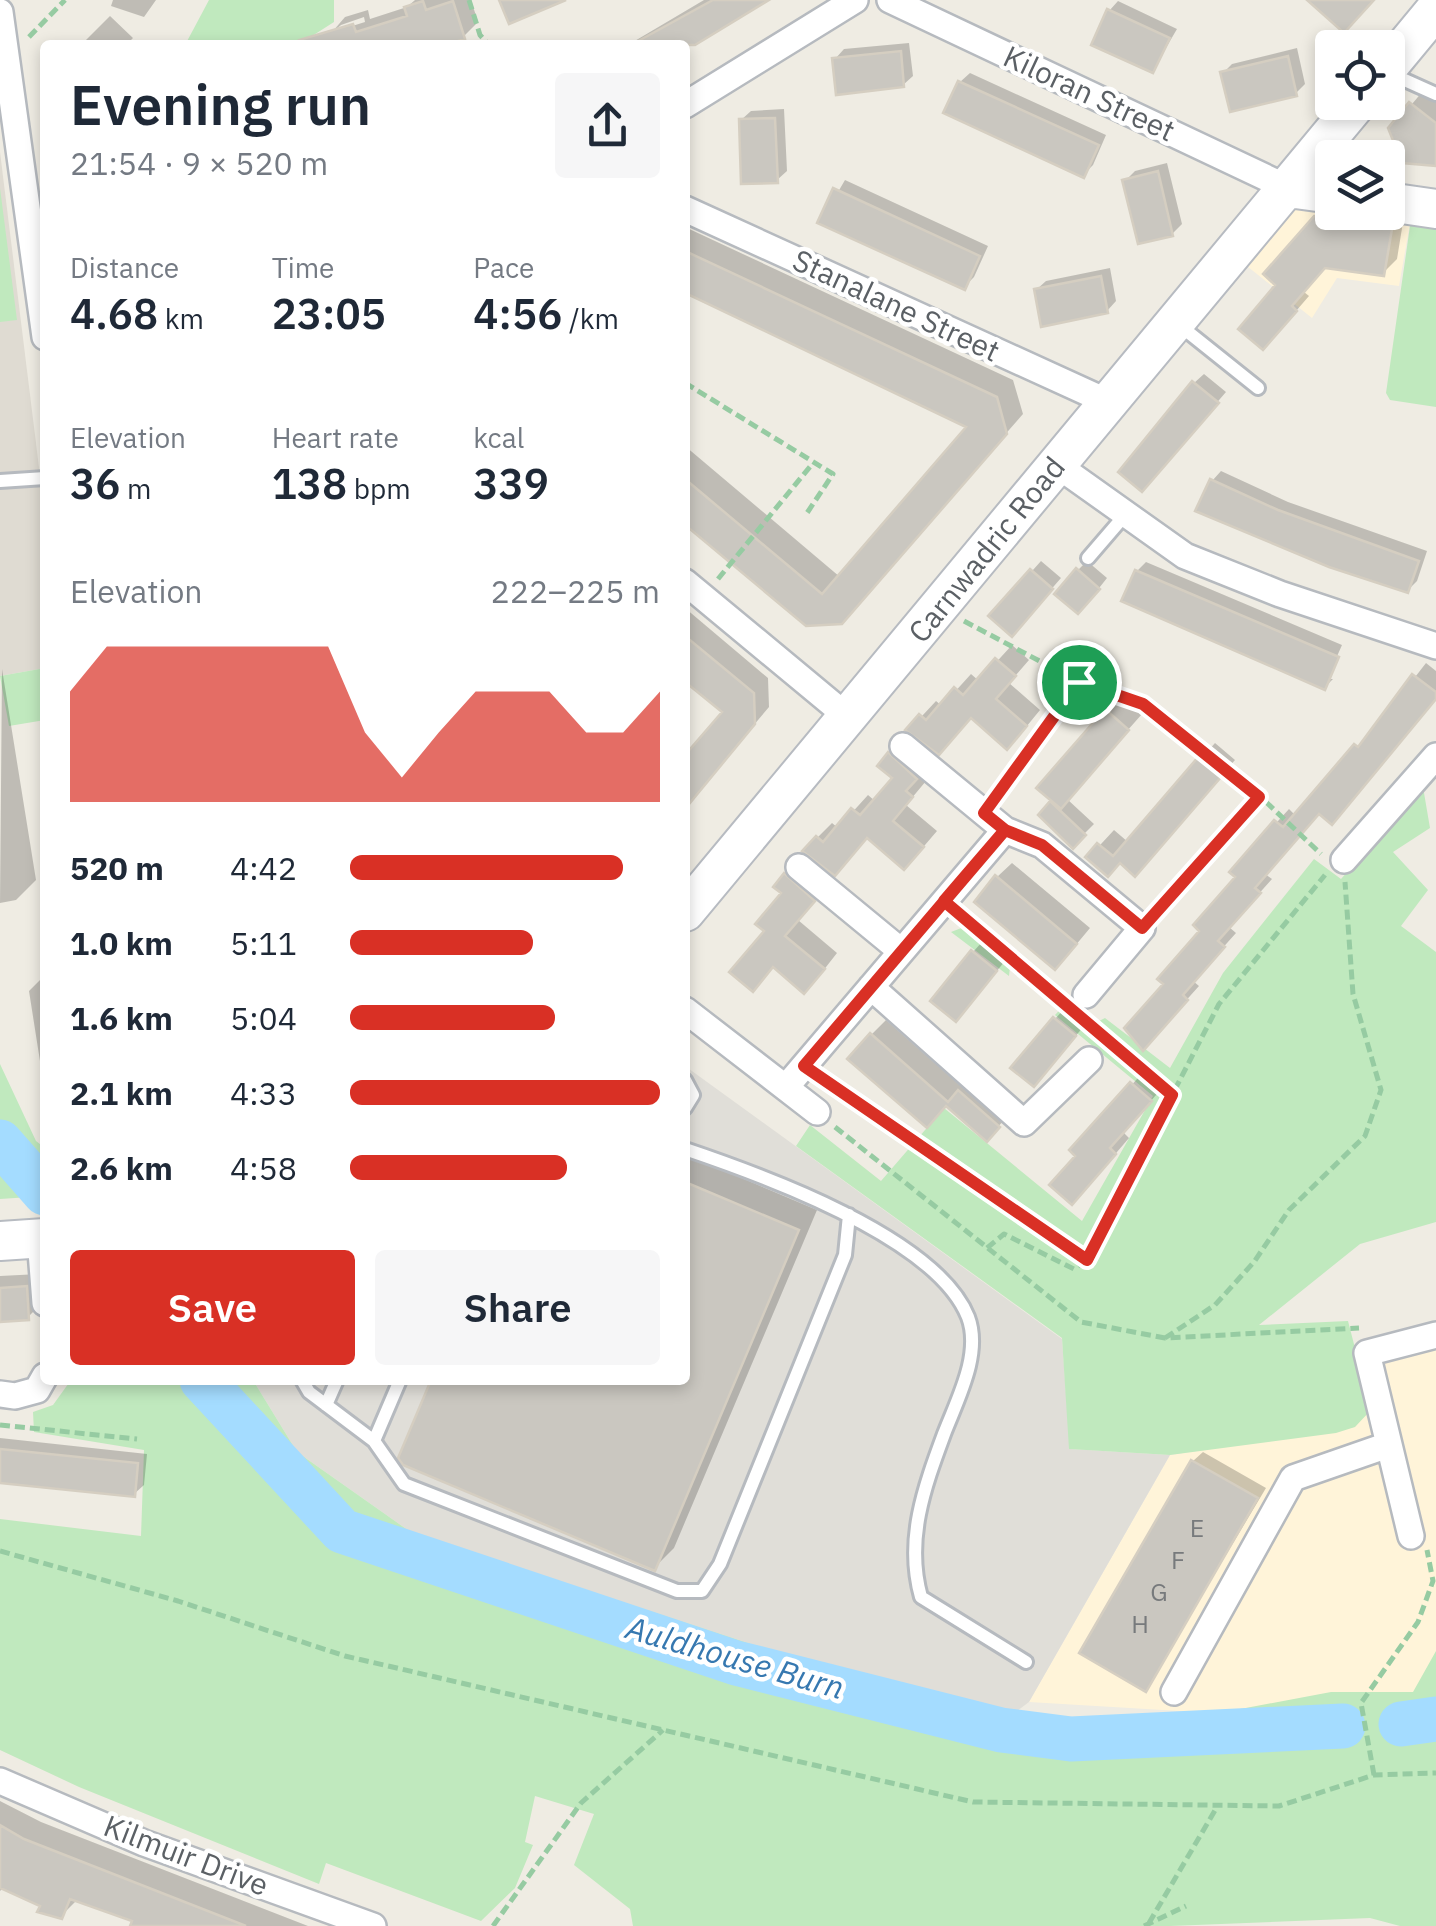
<!DOCTYPE html>
<meta charset="utf-8">
<style>
body{margin:0;font-family:"IBM Plex Sans",sans-serif;background:#f6f6f7;color:#1f2937;height:100vh;display:flex;flex-direction:column;font-size:38px;white-space:nowrap}
*{box-sizing:border-box;margin:0}
p{font-size:32px;color:#747a83}
.icon{flex:none;width:55px;height:55px;fill:none;stroke:currentColor;stroke-width:2;stroke-linecap:round;stroke-linejoin:round}
.map{position:relative;flex:1;overflow:hidden}
.drawer{position:absolute;left:40px;top:40px;width:650px;height:1345px;display:flex;flex-direction:column;background:#fff;border-radius:10px;box-shadow:0 5px 15px #0003}
.drawer>*{flex:none}
.tools{position:absolute;left:1315px;top:30px;display:grid;gap:20px}
.tools a{display:grid;place-items:center;width:90px;height:90px;border-radius:10px;background:#fff;box-shadow:0 5px 15px #0003;font-size:50px}
.pin{position:absolute;display:grid;place-items:center;width:85px;height:85px;color:#fff;margin:-42px;border:5px solid #fff;border-radius:50%;box-shadow:0 2px 10px #0007}
.round{display:grid;place-items:center;flex:none;width:105px;height:105px;border-radius:10px;background:#f6f6f7}
.summary{display:flex;align-items:center;justify-content:space-between;height:170px;padding:0 30px}
h1{font-size:55px;font-weight:600;line-height:75px}
.figures{display:grid;grid-template-columns:repeat(3,1fr);gap:15px;height:170px;padding:10px 30px}
.figures div{display:grid;align-content:center}
.figures b{font-size:42px;font-weight:600}
.figures small{font-size:28px;font-weight:400}
.figures p{font-size:28px}
.chart{height:280px;padding:20px 30px}
.chart p{display:flex;justify-content:space-between}
.chart svg{width:100%;height:180px;margin-top:10px;fill:#d93025;opacity:.7}
.primary-button{display:flex;gap:20px;margin-top:auto;padding:20px 30px}
.primary-button a{flex:1;height:115px;border-radius:10px;background:#d93025;color:#fff;font-size:40px;font-weight:600;line-height:115px;text-align:center}
.primary-button a+a{background:#f6f6f7;color:#1f2937}
ul{padding:0 30px;list-style:none;font-size:32px}
li{display:grid;grid-template-columns:160px 120px 1fr;align-items:center;height:75px}
li i{height:25px;border-radius:12px;background:#d93025}
.map>svg:first-child{display:block}
.commercial{fill:#fff4d9}
.industrial{fill:#e0ded8}
.education{fill:#dfdbd2}
.green{fill:#c0e9be}
.shadow{fill:#0003;fill-rule:evenodd}
.lines{fill:none;stroke-linecap:round;stroke-linejoin:round}
.river{stroke:#a4dcff;stroke-width:45}
.building{fill:#cac7c0;stroke:#d5cec1;stroke-width:2.5}
.lane-casing{stroke:#b6babf;stroke-width:18}
.street-casing{stroke:#b6babf;stroke-width:30}
.secondary-casing{stroke:#b7bbc1;stroke-width:42}
.path{stroke:#96cba2;stroke-width:5;stroke-dasharray:10 5;stroke-linecap:butt}
.lane{stroke:#fff;stroke-width:12}
.street{stroke:#fff;stroke-width:25}
.secondary{stroke:#fff;stroke-width:38}
.route-casing{stroke:#fff;stroke-width:20}
.route{stroke:#d93025;stroke-width:12}
.labels{text-anchor:middle;stroke-width:9;stroke-linejoin:round;paint-order:stroke}
.number-label{font-size:25px;fill:#777a7c}
.street-label{font-size:30px;fill:#5b6065;stroke:#fff}
.water-label{font-size:32px;font-style:italic;fill:#3678b0;stroke:#fff}
</style>
<div class="map">
<svg width="1436" height="1926" viewBox="0 0 1436 1926">
<rect width="100%" height="100%" fill="#efece3"/>
<!-- commercial -->
<path class="commercial" d="M1288,188l44,6v18h56l25,-6 -14,80 -62,-8 -25,40 -79,-63z
M1436,1338v411l-22,-24 -385,-23 141,-247 185,-28 9,-70z"/>
<!-- industrial -->
<path class="industrial" d="M685,1066l377,273 8,110 100,6 -141,247 -31,23 -586,-192 -115,-81 -44,-72h432z"/>
<!-- education -->
<path class="education" d="M0,152l45,364v152l-45,8z"/>
<!-- green -->
<path class="green" d="M209,0h125v22l-36,23h-113z
M0,188l17,132 -17,2z
M1411,219l25,3v185l-46,-7 -4,-7z
M45,668v52l-36,6 -9,-50z
M1423,787l7,41 -37,24 35,38 -27,36 35,26v270l-76,22 -101,81 89,-4 23,89 -16,17 -19,6 -166,22 -101,-6 -7,-111 -266,-192 14,-21 71,56 63,-73 138,113 71,-125 -98,-81 15,-16 27,23 8,-4 65,50 53,-95 91,-114 27,20z
M964,927l46,40 -1,9 -58,-44z
M0,1064l36,77 9,7v48l-45,3z
M71,1380h182l44,72 115,81 586,192 216,-11 117,-22h82l23,-41v275h-36l-30,-8 -200,8h-537l-3,-17 -56,-44 20,-51 -59,-18 -10,46 8,3 -18,43 -34,33 -155,-58 -7,21 -240,-97 -79,-37v-231l141,17 3,-86 -110,-18 -1,-20 20,-7z"/>
<!-- shadow -->
<path class="shadow" d="M113,0h43l-12,17 -33,-11z
M415,0h56l7,22 -15,15 -26,8h-116l24,-28 23,-7 2,9 37,-12zM364,17l1,5 -32,10 8,-7z
M704,0h60l-79,46 -69,-1 10,-5 2,5z
M1118,1l59,28 -24,41 -44,-59z
M110,16l23,22 -7,7h-45z
M909,43l4,33 -10,9 -68,-26 9,-10z
M1297,48l8,36 -9,9 -73,-20 9,-9z
M970,73l136,62 -13,30 -10,10 -123,-93z
M1428,85l8,6v74l-45,-36z
M784,109l3,62 -10,9 -36,-60 10,-9z
M1167,163l15,61 -10,10 -47,-53 10,-10z
M845,180l143,66 -14,31 -10,10 -143,-66z
M1330,204l2,8 72,4 -7,43 -14,14 -57,-7 -22,26 5,4 -32,37 2,-49 37,-66z
M685,227l328,153 10,34 -182,208 -156,-101v-75l155,131 130,-151 -285,-136z
M1110,268l6,33 -9,10 -71,-21 10,-9z
M1204,374l22,18 -75,87 43,-96z
M1221,471l67,31 139,49 -10,30 -9,9 -196,-109z
M1041,561l20,17 -40,46 -29,-8z
M1087,561l20,17 -19,24 -10,-32z
M1146,562l196,83 -15,34h6l-8,8 -188,-116z
M685,608l83,70 1,29 -84,99v-47l40,-47 -40,-34z
M1012,645l17,15 -20,23 31,27 -18,22 -50,-16 -63,14 27,-29 6,5 29,-32 8,7z
M1426,663l10,8v27l-116,114 -55,62 7,5 -43,48 7,6 -43,48 6,5 -43,48 10,-50 73,-107 -7,-6 57,-62 7,7 74,-81z
M2,669l34,211 -20,20 -16,3z
M1121,696l21,18 -75,85 27,25 -21,21 -32,-30 13,-14 -14,-13z
M905,739l21,42 -20,24 31,26 -18,21 -51,-16 -33,36 -18,-34 15,-15 6,5 30,-33 7,6 20,-23 -5,-24z
M1215,743l20,17 -85,99 -61,-2 25,-27 14,12z
M801,861l27,24 -30,35 39,33 -18,23 -45,-11 -7,9 19,-99z
M1012,863l78,65 -20,24 -73,-75z
M982,942l23,19 -40,49 8,-58z
M44,976h1v117l-16,-102z
M1064,1009l20,17 -41,49 12,-56z
M886,1020l77,68 11,-11 39,34 -26,27 -116,-103z
M1146,1069l19,16 -42,47 6,6 -42,49 -8,-32 -6,-5z
M685,1154l132,56 -143,338 -20,20 -220,-188h251z
M39,1274l2,30 -13,13 -28,2v-43z
M0,1438l147,16 -3,31 -10,9 -134,-14z
M1203,1452l63,36 -120,201 47,-228z
M0,1801l41,21 267,104h-156l-74,-27 -17,17 -57,-29 -4,4z"/>
<g class="lines">
<!-- river -->
<path class="river" d="M0,1142l45,51
M202,1380l140,151 394,132 265,67 70,9 272,-13
M1401,1724l35,-5"/>
</g>
<!-- building -->
<path class="building" d="M499,0h67l-57,24z
M713,0h56l-74,45h-64z
M1307,0h67l-30,33z
M423,1l3,9 27,-9 12,38 -20,6h-145l-1,-5 54,-16 3,8 51,-16 -3,-9z
M1107,9l63,29 -17,35 -62,-28z
M901,51l3,36 -68,8 -4,-37z
M1288,56l9,40 -67,16 -10,-40z
M958,81l141,64 -15,33 -141,-65z
M1409,102l27,21v43l-34,-3 -14,-35z
M775,118l3,65 -37,1 -2,-65z
M1158,171l15,65 -35,8 -16,-64z
M833,188l147,68 -15,34 -148,-67z
M1314,216l78,13 -8,47 -59,-8 -33,38 5,5 -34,39 -25,-21 37,-44 -12,-11z
M685,251l312,146 10,37 -165,190 -36,2 -121,-101v-46l137,115 144,-167 -281,-134z
M1101,276l7,37 -67,14 -7,-38z
M1192,381l27,22 -77,89 -24,-20z
M1210,479l68,31 141,51 -11,32 -79,-26 -134,-56z
M1076,568l24,21 -22,25 -24,-20z
M1030,569l23,20 -41,48 -24,-21z
M1135,570l204,87 -14,33 -204,-89z
M685,636l69,57 1,31 -70,85v-54l37,-43 -37,-30z
M995,658l21,18 -20,23 31,27 -20,24 -36,-32 -32,37 -34,-25 14,-16 7,6 28,-33 9,8z
M1412,674l24,18v7l-104,126 -13,-11 -64,74 6,5 -43,48 7,6 -42,48 5,5 -45,51 -19,-23 39,-44 -6,-5 42,-48 -6,-6 42,-48 -6,-5 45,-52 9,7 71,-83 4,3z
M1105,709l24,21 -68,79 -25,-21z
M888,752l29,27 -11,12 7,6 -20,24 31,26 -20,23 -37,-32 -32,38 -33,-25 14,-15 7,6 28,-34 9,7 32,-37 -15,-12z
M1199,756l23,20 -87,101 -15,-14 -12,14 -23,-20 12,-14 16,13z
M1050,801l36,34 -13,14 -35,-34z
M784,873l31,28 -30,35 40,33 -21,25 -31,-27 -20,25 -24,-20 35,-41 -9,-7 26,-31 -8,-6z
M995,875l82,69 -22,26 -81,-68z
M971,950l26,21 -41,51 -26,-21z
M1053,1017l23,19 -42,51 -24,-19z
M870,1033l78,69 10,-12 42,37 -13,15 -41,-36 -19,22 -80,-69z
M1130,1082l22,19 -42,47 6,6 -44,51 -23,-20 26,-29 -6,-6z
M685,1182l114,48 -144,341 -252,-106 -5,-7 33,-78h254z
M27,1286l2,34 -29,2v-34z
M0,1449l138,14 -3,34 -135,-14z
M1191,1460l67,38 -112,194 -67,-39z
M0,1825l24,14 222,87h-116l2,-5 -62,-22 -8,20 -25,-7 3,-6 -40,-18z"/>
<g class="lines">
<defs>
<path id="lane" d="M1389,73l47,21
M1178,324l80,64
M0,481l45,-3
M1088,558l37,-43
M685,1080l8,15 -8,13
M685,1149c77,26 251,88 283,168 14,37 -11,83 -24,117 -20,54 -39,106 -23,163l105,65
M302,1380l7,12 65,49 30,43 273,107h25l18,-27 125,-309 4,-40
M326,1405l11,-25
M374,1441l26,-61"/>
<path id="street" d="M890,0l398,188
M0,12l45,325
M685,105l170,-105
M685,209l423,193
M1057,465l128,91 95,38 156,52
M685,582l164,136
M903,746l102,84
M1344,860l92,-104
M799,867l102,84
M871,987l153,136 65,-63
M685,1010l132,102
M786,1087l219,-257 37,15 100,83 -56,67
M40,1238l5,65
M0,1394l15,2 22,-6 8,-14
M1411,1536l-44,-183 69,-18
M1174,1692l119,-214 95,-33
M0,1781l144,62 229,83"/>
<path id="secondary" d="M1388,67l48,-58
M1288,188l44,6
M1388,202l48,7
M685,912l673,-810
M0,1241l45,-3"/>
</defs>
<!-- lane casing -->
<use href="#lane" class="lane-casing"/>
<!-- street casing -->
<use href="#street" class="street-casing"/>
<!-- secondary casing -->
<use href="#secondary" class="secondary-casing"/>
<!-- path -->
<path class="path" d="M469,0l11,35 9,10
M29,37l36,-37
M685,383l148,91 -26,39
M718,579l95,-116
M964,621l115,61 -81,113
M1079,682l64,22 123,98 55,52
M1157,911l102,-114
M961,916l103,87
M1083,1019l89,76
M824,1080l263,180 132,-256 106,-129
M835,1127l246,195 84,16 194,-10
M987,1248l17,-14 70,35 13,-9
M1165,1338l50,-33 39,-43 35,-52 76,-74 16,-46 -28,-96 -8,-112
M0,1425l137,14
M0,1551l178,50 167,55 628,146 306,4 95,-31 62,-2
M1374,1775l-13,-72 57,-81 15,-41 -6,-31
M1149,1923l68,-116
M493,1926l88,-123 82,-73
M1144,1926l42,-20"/>
<!-- lane -->
<use href="#lane" class="lane"/>
<!-- street -->
<use href="#street" class="street"/>
<!-- secondary -->
<use href="#secondary" class="secondary"/>
</g>
<g class="lines">
<defs>
<path id="route" d="M1079,682l-95,131 21,17 -61,71 228,194 -85,165 -283,-194 201,-236 37,15 100,83 117,-131 -116,-93 -64,-22"/>
</defs>
<!-- route casing -->
<use href="#route" class="route-casing"/>
<!-- route -->
<use href="#route" class="route"/>
</g>
<g class="labels">
<!-- number labels -->
<g class="number-label">
<text x="1197" y="1537">E</text>
<text x="1178" y="1569">F</text>
<text x="1159" y="1601">G</text>
<text x="1140" y="1633">H</text>
</g>
<!-- street labels -->
<g class="street-label">
<text transform="translate(1089 94) rotate(25)" y="10">Kiloran Street</text>
<text transform="translate(896 306) rotate(25)" y="10">Stanalane Street</text>
<text transform="translate(987 550) rotate(-51)" y="10">Carnwadric Road</text>
<text transform="translate(186 1856) rotate(21)" y="10">Kilmuir Drive</text>
</g>
<!-- water labels -->
<g class="water-label">
<text transform="translate(735 1658) rotate(16)" y="11">Auldhouse Burn</text>
</g>
</g>
</svg>
<div class="tools">
<a><svg class="icon" aria-label="locate" viewBox="0 0 24 24"><circle cx="12" cy="12" r="6"/><path d="M12 2v4M12 18v4M2 12h4M18 12h4"/></svg></a>
<a><svg class="icon" aria-label="layers" viewBox="0 0 24 24"><path d="M12 4l9 5-9 5-9-5zM3 14l9 5 9-5"/></svg></a>
</div>
<div class="pin" style="left:1079px;top:682px;background:#1e9e55"><svg class="icon" aria-label="arrive" viewBox="0 0 24 24"><path d="M6 21V4h12l-3 4 3 4H6"/></svg></div>
<section class="drawer">
<div class="summary"><div><h1>Evening run</h1><p>21:54 · 9 × 520 m</p></div><a class="round"><svg class="icon" aria-label="share" viewBox="0 0 24 24"><path d="M12 15V3M7 8l5-5 5 5M5 13v7h14v-7"/></svg></a></div>
<div class="figures">
<div><p>Distance</p><b>4.68<small> km</small></b></div>
<div><p>Time</p><b>23:05</b></div>
<div><p>Pace</p><b>4:56<small> /km</small></b></div>
</div>
<div class="figures">
<div><p>Elevation</p><b>36<small> m</small></b></div>
<div><p>Heart rate</p><b>138<small> bpm</small></b></div>
<div><p>kcal</p><b>339</b></div>
</div>
<div class="chart"><p><span>Elevation</span>222–225 m</p>
<svg viewBox="0 0 160 44" preserveAspectRatio="none"><path d="M0 44V17L10 6L20 6L30 6L40 6L50 6L60 6L70 6L80 27L90 38L100 27L110 17L120 17L130 17L140 27L150 27L160 17V44z"/></svg>
</div>
<ul>
<li><b>520 m</b>4:42<i style="width:88%"></i></li>
<li><b>1.0 km</b>5:11<i style="width:59%"></i></li>
<li><b>1.6 km</b>5:04<i style="width:66%"></i></li>
<li><b>2.1 km</b>4:33<i style="width:100%"></i></li>
<li><b>2.6 km</b>4:58<i style="width:70%"></i></li>
</ul>
<div class="primary-button"><a>Save</a><a>Share</a></div>
</section>
</div>
